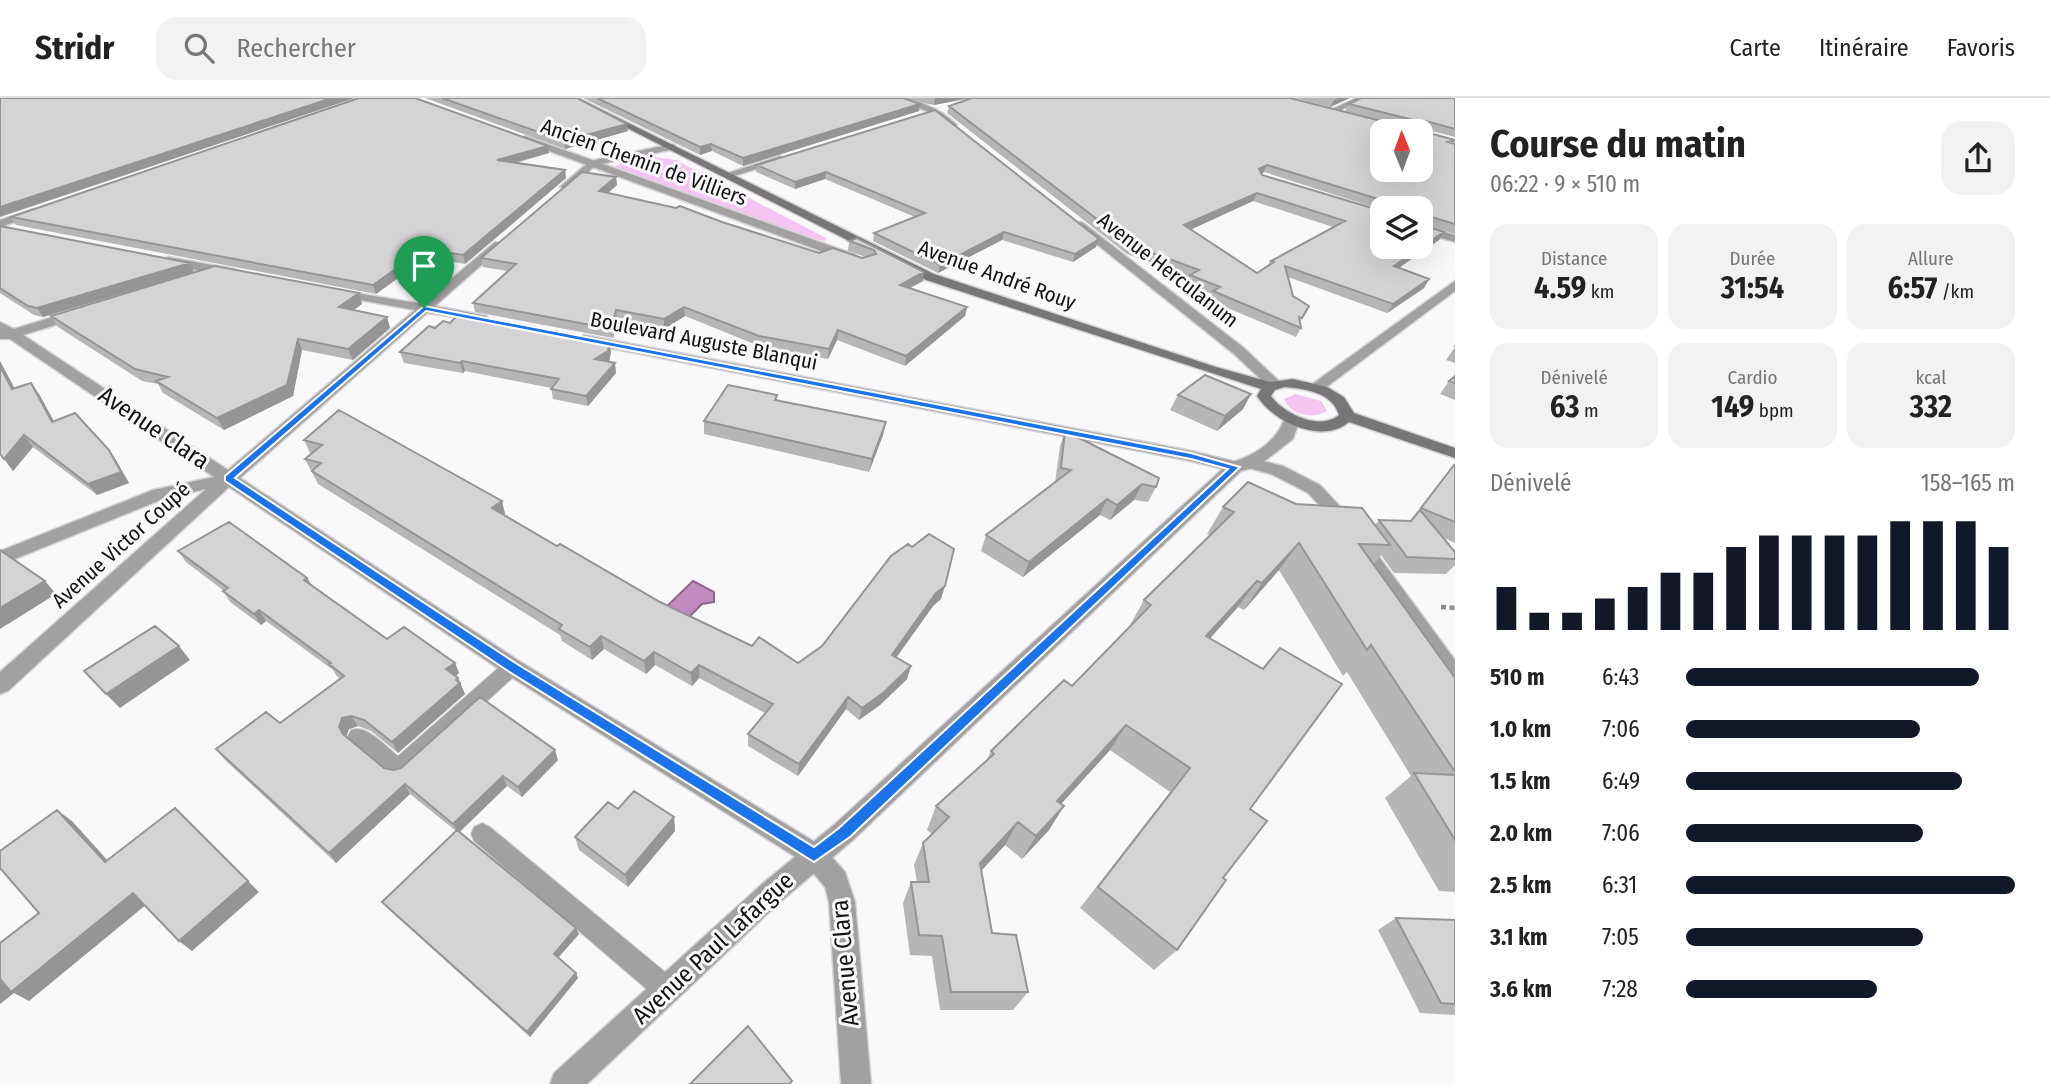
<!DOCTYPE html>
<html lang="fr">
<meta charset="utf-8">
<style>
body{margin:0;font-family:"Fira Sans Condensed",sans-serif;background:#f2f2f2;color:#222;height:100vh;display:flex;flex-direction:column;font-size:26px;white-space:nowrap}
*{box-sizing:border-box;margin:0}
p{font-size:23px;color:#767676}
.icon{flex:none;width:38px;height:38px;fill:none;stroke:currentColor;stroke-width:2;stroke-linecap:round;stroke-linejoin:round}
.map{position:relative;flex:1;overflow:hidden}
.details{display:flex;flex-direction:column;background:#fff;width:595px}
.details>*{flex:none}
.needle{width:46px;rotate:359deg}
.fabs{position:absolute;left:1370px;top:21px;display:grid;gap:14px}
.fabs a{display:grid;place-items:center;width:63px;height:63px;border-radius:14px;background:#fff;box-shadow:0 7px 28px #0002;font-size:35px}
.pin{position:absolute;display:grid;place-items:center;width:60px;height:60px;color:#fff;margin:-72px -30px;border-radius:50% 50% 50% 0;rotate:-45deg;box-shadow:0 0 7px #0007}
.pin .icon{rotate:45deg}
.round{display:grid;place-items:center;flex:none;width:74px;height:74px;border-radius:21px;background:#f2f2f2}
.summary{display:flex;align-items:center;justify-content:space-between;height:119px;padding:0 35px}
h1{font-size:38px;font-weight:700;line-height:52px}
.stats{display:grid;grid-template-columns:repeat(3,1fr);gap:10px;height:119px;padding:7px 35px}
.stats div{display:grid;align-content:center;border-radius:18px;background:#f2f2f2;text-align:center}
.stats b{font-size:30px;font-weight:700}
.stats small{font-size:19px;font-weight:400}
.stats p{font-size:19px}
.chart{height:196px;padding:14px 35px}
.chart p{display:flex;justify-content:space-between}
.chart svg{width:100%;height:126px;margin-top:7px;stroke:#111827;stroke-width:6}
ul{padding:0 35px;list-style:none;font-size:23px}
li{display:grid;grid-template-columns:112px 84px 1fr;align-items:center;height:52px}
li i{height:18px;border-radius:9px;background:#111827}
header{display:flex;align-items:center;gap:42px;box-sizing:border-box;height:98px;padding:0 35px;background:#fff;border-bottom:2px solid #e0e0e0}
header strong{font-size:33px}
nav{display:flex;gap:38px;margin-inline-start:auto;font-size:24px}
.search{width:490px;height:63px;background:#f2f2f2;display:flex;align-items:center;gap:18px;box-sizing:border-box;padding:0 24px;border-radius:21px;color:#767676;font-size:26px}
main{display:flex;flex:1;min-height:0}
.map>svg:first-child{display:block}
.green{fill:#f5c5f2}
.water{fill:#c08abe;stroke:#8c668b;stroke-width:2}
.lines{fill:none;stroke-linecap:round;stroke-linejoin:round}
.service-casing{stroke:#d6d3d6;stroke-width:2}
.minor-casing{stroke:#d6d3d6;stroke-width:3}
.tertiary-casing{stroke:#d6d3d6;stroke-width:3}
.secondary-casing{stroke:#d6d3d6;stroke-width:3}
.path{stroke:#8e8c8e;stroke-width:4.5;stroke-dasharray:5 3.5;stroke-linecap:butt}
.service{fill:#a2a0a1;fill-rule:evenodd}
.minor{fill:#a2a0a1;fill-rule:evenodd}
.tertiary{fill:#a2a0a1;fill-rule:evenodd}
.secondary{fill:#787678;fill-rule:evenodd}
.wall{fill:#b8b5b8;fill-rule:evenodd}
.shaded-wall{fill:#969496}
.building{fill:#d6d3d6;stroke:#969496;stroke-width:2;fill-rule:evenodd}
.route{fill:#1a73e8;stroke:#fff;stroke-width:2;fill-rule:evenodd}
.labels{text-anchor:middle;stroke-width:6;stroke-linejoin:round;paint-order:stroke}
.far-street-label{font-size:21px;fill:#131213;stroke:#fbf8fb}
.street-label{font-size:24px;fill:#131213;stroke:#fbf8fb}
</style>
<header>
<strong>Stridr</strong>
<div class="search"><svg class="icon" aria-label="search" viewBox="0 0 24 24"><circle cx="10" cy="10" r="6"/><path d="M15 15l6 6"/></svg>Rechercher</div>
<nav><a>Carte</a><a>Itinéraire</a><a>Favoris</a></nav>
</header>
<main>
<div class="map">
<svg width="1455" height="986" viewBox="0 0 1455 986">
<rect width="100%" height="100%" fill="#fbf8fb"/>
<!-- green -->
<path class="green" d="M654,59l22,3 150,78v3l-8,-1 -201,-71 -2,-3 21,-7z
M1295,296l26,7 6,10c-14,9 -37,4 -43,-12z"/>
<!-- water -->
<path class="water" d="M693,483l21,11v10l-12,2 -19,19 -21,-12z"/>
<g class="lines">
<defs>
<path id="service" d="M1356,0h10l-33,16 -7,-2z
M512,561l7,3 3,5 -3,5 -114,104 -7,2 -7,-2 -40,-34 -3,-6 3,-6c16,-6 34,16 47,26l107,-94z
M482,725l8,4 186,154 4,9 -4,9 -9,4 -9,-4 -184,-158 -3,-7 3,-7z"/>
<path id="minor" d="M891,0c24,0 49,10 66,27l-7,2 -18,-14z
M672,46l3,1v4l-79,16 -27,24 -9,-2 30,-26z
M780,58l5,3 -2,2 -56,17 -5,-3z
M35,111l5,3 -1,2 -39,13v-7z
M1074,124h8l162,126 36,34 2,3 -2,3h-10l-36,-34 -160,-128z
M1421,127l34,10v7l-34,-10z
M495,144l10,2 -70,62 52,10v6l-60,-9 -187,165 279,183 304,186 22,25 10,30 16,182h-30l-12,-182 -4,-15 -20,-24 -300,-190 -276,-186 -221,204 -8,3v-22l206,-183 -43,10 -163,66v-14l153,-61 61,-13 -204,-138h-10v-17l14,7 58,-18h10v6l-59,18 205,135 187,-160 -83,-15v-6l90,15z
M168,159l66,12 6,4 -6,4 -70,-13 -2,-3z
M584,237l607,116 50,12 2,4 -8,5 -44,-11 -612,-119 -2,-3z
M1251,360l32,8 37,19 29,31 106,144v24l-7,-2 -111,-158 -29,-31 -37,-19 -26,-7 -2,-4z"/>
<path id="tertiary" d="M525,38l331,119 2,3 -10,3 -326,-120 -2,-2z
M1455,183v10l-134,100h-10l-2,-3 2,-3z
M1292,316l8,5 -7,20 -36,28 -16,4 -388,369 -73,62 -193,182h-37l4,-11 208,-189 73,-60 394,-361c23,-6 48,-21 55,-44z"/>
<path id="secondary" d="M568,0h10l356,176 282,93 54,15 23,-3 34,8 17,10 10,16 101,35v10l-106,-36c-27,23 -76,0 -92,-26l4,-7 -335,-109zM1285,289c20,2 47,5 54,28 -19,16 -55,-1 -68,-19l4,-6z"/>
</defs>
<!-- service casing -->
<use href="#service" class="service-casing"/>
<!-- minor casing -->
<use href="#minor" class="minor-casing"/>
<!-- tertiary casing -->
<use href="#tertiary" class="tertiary-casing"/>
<!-- secondary casing -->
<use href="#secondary" class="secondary-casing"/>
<!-- path -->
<path class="path" d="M1441,509l14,1"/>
<!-- service -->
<use href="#service" class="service"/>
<!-- minor -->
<use href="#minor" class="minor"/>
<!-- tertiary -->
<use href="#tertiary" class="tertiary"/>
<!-- secondary -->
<use href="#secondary" class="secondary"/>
</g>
<!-- wall -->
<path class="wall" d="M425,0h152l51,33 -63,18z
M583,0h387l-36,7 -29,-6 15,5 -1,7 -176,55 -31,-15 -12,4z
M1295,0h55l-20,9z
M1455,0v39l-31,-8 1,3 30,8v94l-31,-10 20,8 -5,8 -40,28 30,11 -5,9 -37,25 -99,-36 5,19 16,10 -9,16 1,6 -5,9 -87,-37 3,-6 -25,-10 2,-7 -62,-23 -180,-141 2,-7 452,20h2l-58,-15 4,-7zM1264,74l118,38v-2h39l-39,39v-36l-120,-36zM1253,103l80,26 -62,34 -3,4 -11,8 -67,-43z
M935,12l161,137 -23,15 -71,-22 -64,33 -65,-32 1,-8 41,-16 -90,-38 -30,10 -39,-17 1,-7z
M548,48l1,7 -33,10 49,7 1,8 -101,86 -38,-7 -51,37 -360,-69 -5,-8z
M616,79l1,8 -9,8 114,29 97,31 43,5 4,-1 -18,-6 1,-10 8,-3 66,43 -13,7 57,19 -2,9 -60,50 -68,-26 -9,19 -69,-13 -74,-30 -21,13 -47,-9 -4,18 -138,-26 -2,-9 34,-32 -24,-4 -2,-9z
M0,128l194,46 -151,45 -9,-2 -34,-22z
M359,195l3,11 -9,6 34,7 3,11 -37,32 -51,-10 -9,46 -69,34 -61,-37 -5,-9 -16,-3 -84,-54 -7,-11z
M1455,246v19l-9,-3 9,-13h-2z
M400,254h211l-2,9 7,12 -28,33 -35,-7 -2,-11 -86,-17 -2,2 -59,-10z
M0,263l14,28 25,5 15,27 55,29 8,12 12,21 -32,12 -64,-48 -20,24z
M1455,278v24l-15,-6 9,-13z
M1251,296l-8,15 -26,22 -47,-21 8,-15z
M777,297v6l109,21 -3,13 -14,37 -165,-38v-13z
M339,312l163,91 3,13 -1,1 53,31 103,56 92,44 46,17 143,-64 -8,7 -37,51 15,9 -4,13 -27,26 -21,15 -13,-11 -48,67 -50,-30v-12l17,-21 -66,-35 -7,8 -37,-21 -9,9 -42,-25 -12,11 -30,-19 -2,-6 -242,-151 -13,-25 7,-5 -2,-1 -6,-13z
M1065,333l91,56 -8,15 -14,-2 -24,20 -10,-5 -77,62 -42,-26 5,-16 69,-52 5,-37z
M1454,367l1,1v77l-11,-5 11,14v13l-9,9 -52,-1 -13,-18 -8,10 82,113v214l-16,-1 -54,-93 26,-22 -64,-104 -4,4 -64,-106 -35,40 -6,-3 -28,31 40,171 -27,69 -46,72 -23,20 -74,-62 90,-116 -60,-42 -49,54 -12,26 -27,29 -17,-14 -24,26 11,62 36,59 -15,18h-73l-8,-54 -22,-1 -7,-52 8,-21h6l-3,-17 9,-22 9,-9 -5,-4 9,-24 50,-45 5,-10 81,-65 57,-59 15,-27 66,-65 -3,-1 16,-27 73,-3 79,21 4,-5 31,1z
M178,453l129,27 5,8 75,53 68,24 4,10 -3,3 2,2 7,16 -67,59 -27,-22 -13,-5 -9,3 -3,7 38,32 9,2 165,-10 -36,37 -15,-11 -47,46 119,102 -21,24 18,15 2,5 -48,59 -143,-129 -5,-6 74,-71 -46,-37 -74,69 -111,-103 -9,-11 64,-26 60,-44 -4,-4 -3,-5 -67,-49 -5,4 -31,-23 -7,-11h1l-38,-29z
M618,711l56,8 1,14 -47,56 -49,-37 -4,-13z
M1396,820l59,2v95l-35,-2 -42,-83z"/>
<!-- shaded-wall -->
<path class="shaded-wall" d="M332,0h23l-355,119v-10z
M935,0h35l-36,7z
M1338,0h12l-20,9 4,-7z
M920,6l-1,7 -176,55v-8z
M627,26l1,7 -63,18 -1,-8z
M711,46l1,7 -12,4v-8z
M548,48l1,7 -51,14 -1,-7z
M1267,67l-3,7 -9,5 4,-8z
M565,72l1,8 -101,86 -2,-9z
M826,74l-1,7 -30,10v-7z
M616,79l1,8 -17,15 -1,-9z
M1257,95l-4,8 -72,33 3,-9z
M1004,134l-2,8 -64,33 2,-8z
M1444,134l-5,8 -51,35 6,-9z
M1099,141l-3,8 -23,15 2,-8z
M424,151l3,8 -51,37 -3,-9z
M190,165l4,9 -151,45 -6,-9z
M924,174l-1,9 -24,13 1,-9z
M1429,181l-5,9 -37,25 6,-9z
M359,195l3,11 -19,14 -4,-11z
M684,209l1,9 -21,13v-10z
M967,209l-2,9 -60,50 1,-10z
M616,212l1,10 -4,18 -1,-9z
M387,219l3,11 -37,32 -5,-11z
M838,232l-1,10 -9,19 1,-10z
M298,241l4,11 -9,46 -69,34 -7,-12z
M609,244l2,10 -2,10 -14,-3z
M0,263l21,39 -9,-11 -12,-23z
M462,263l3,10 -2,2 -3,-10z
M615,265l1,10 -28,33 -2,-10z
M31,285l8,11 21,39 -8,-11z
M1251,296l-8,15 -26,22 8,-15z
M886,324l-3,13 -14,37 3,-13z
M24,337l9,12 -20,24 -9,-12z
M109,352l8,12 12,21 -32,12 -9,-11z
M1142,386l-8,16 -24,20 7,-15z
M1107,401l-7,16 -77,62 6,-15z
M502,403l3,13 -10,7 -3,-13z
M1299,445l-20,27 -35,40 18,-27z
M307,480l7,11 -10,-9z
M45,483l11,13 -56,35v-21z
M1257,483l-19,26 -49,55 17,-26z
M945,488l-4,13 -8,7 -44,62 3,-13 44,-62z
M259,512l7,11 -5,4 -7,-11z
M601,538l3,13 -12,11 -2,-13z
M179,548l11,14 -70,48 -14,-14z
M654,554l1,13 -9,9 -2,-13z
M455,565l4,10 -8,7 -5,-11z
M699,567v13l-7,8 -1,-13z
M911,568l-4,13 -27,26 -21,15 3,-12z
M458,580l7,16 -67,59 -6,-11z
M848,599l-2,12 -48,67 1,-12z
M351,618l7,10 -9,3 -3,8 3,7 -10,-17 3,-9z
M1126,627l-16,25 -68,75 15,-24z
M555,652l3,10 -36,37 -4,-10z
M503,678l4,10 -49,47 -5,-9z
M405,686l5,10 -74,69 -7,-10z
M1064,708l-15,24 -27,29 14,-23z
M175,710l84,84 -67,59 -13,-10z
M57,712l15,11 47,52 -14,-11z
M674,719l1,14 -47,56 -3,-12z
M1018,724l-13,23 -37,40 12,-22z
M133,795l14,11 -118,97 -15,-8 -14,11v-23z
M576,830l3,6 -23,26 -2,-6z
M576,875l2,5 -48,59 -3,-5z"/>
<!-- building -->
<path class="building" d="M0,0h332l-332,109z
M359,0h56l133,48 -51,14 68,10 -102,85 -39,-6 -51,36 -362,-68z
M442,0h135l50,26 -63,17z
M597,0h306l17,6 -177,54 -32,-14 -11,3z
M972,0h318l111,28 18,-2 -2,-3 -68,-17 12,-6h94v31l-29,-8 -3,3 2,8 30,8 -7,2 7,2v80l-30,-9 -1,10 20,7 -50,34 35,13 -36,25 -108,-38 8,30 16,10 -7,12 -3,-1 2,11 -88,-37 7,-4 -30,-12 9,-5 -68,-25 -182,-139zM1382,33h39v39h-39zM1267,67l121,37v6h33v39h-39v-36l-120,-36 -3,-6zM1257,95l88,28 -74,40 3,1 -17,11 -73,-48z
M935,12l164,129 -24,15 -71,-22 -64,33 -66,-32 51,-20 -99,-41 -31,10 -38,-17z
M582,74l34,5 -17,14 77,17 4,-2 42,16 97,31 14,-5 29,10 14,-4 -2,-4 -25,-9 8,-3 67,34 -24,13 67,22 -61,49 -68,-26 -9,19 -70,-13 -75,-29 -20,12 -48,-9 -4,19 -139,-26 43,-39 -35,-6z
M0,128l190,37 -153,45 -9,-2 -28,-18z
M215,168l144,27 -20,14 48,10 -39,32 -50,-10 -11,46 -70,33 -61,-37 12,-4 -33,-8 -84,-53z
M460,215l149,29 -1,9 -13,8 20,4 -29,33 -35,-7 8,-10 -97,-18 -2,2 -60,-11 29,-26 6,2 8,-7 7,2z
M0,268l12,23 19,-6 21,39 23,-9 34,37 12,22 -33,12 -64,-49 -20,24 -4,-5z
M1205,277l46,19 -26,22 -47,-21z
M1455,278v7l-6,-2z
M728,287l49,10 -2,5 111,22 -14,37 -168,-38z
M339,312l163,91 -10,7 65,38 3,-2 100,58 92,44 7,-9 39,26 24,-17 69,-90 17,-12 4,3 17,-13 25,15 -9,37 -9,7 -44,62 19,11 -28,27 -21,15 -14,-11 -49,67 -51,-30 25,-30 -74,-39 -8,8 -37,-21 -10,9 -43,-25 -11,11 -31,-18 3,-4 -250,-154 9,-8 -16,-4 17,-14 -18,-5z
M1065,333l94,47 -3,9 -14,-3 -25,21 -10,-6 -78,63 -43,-27 85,-65 -10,-2z
M1454,367l1,1v56l-34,-14z
M1248,384l48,22 66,4 28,37 -31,-1 96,134v94l-84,-127 -4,5 -68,-107 -37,40 -5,-2 -51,55 57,33 17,-21 62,36 -92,125 17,12 -44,57 3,2 -49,70 -79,-63 92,-119 -64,-43 -69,76 7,5 -28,30 -18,-14 -38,41 12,70 24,2 12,57h-77l-9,-56 -23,-1 -8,-53h18l-6,-39 26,-26 -13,-11 58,-52 -3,-3 73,-71 8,6 79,-81 -7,-5 90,-88 -11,-5z
M1420,412l35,42v7l-48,-2 -28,-37 32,1z
M229,424l78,56 -3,2 83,59 17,-12 51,36 -9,6 12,9 -2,2 4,3 -68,59 -28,-22 -13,-4 -9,2 -3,9 4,7 41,34 9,2 8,-2 79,-71 75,53 -37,37 -15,-11 -50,48 -48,-40 -76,69 -113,-104 50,-37 14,11 64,-47 -15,-12 2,-1 -72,-53 -5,4 -31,-23 5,-3 -50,-37z
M0,452l45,31 -45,27z
M155,528l24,20 -73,48 -22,-23z
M1414,675l41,2v65z
M634,693l40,26 -49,58 -50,-38 33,-35 10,7z
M175,710l73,73 -69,60 -46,-48 -122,99 -10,-12 -1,1v-38l39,-30 -39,-45v-17l57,-41 48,52z
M457,732l119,98 -22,26 22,19 -49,59 -145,-130z
M1396,820l59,2v84l-14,-1z
M748,928l44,55 -3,3h-99z"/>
<!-- route -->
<path class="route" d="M424,208l767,147 49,14 -390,370 -36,25 -306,-191 -283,-190v-5zM426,213l765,148 37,10 -389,359 -25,19 -297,-183 -282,-186z"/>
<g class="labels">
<!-- far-street labels -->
<g class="far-street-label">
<text transform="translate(644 64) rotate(20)" y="7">Ancien Chemin de Villiers</text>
<text transform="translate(1168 172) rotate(38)" y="7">Avenue Herculanum</text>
<text transform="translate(997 177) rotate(20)" y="7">Avenue André Rouy</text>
<text transform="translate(704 243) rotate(11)" y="7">Boulevard Auguste Blanqui</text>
<text transform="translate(121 447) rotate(-42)" y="7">Avenue Victor Coupé</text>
</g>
<!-- street labels -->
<g class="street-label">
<text transform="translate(154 330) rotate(34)" y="8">Avenue Clara</text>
<text transform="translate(713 850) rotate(-43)" y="8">Avenue Paul Lafargue</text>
<text transform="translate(845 865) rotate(-95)" y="8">Avenue Clara</text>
</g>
</g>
</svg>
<div class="fabs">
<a><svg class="needle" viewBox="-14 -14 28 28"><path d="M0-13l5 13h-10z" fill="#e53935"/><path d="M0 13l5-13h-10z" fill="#767676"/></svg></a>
<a><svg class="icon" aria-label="layers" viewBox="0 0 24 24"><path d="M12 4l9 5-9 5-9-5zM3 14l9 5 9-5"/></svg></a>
</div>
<div class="pin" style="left:424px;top:210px;background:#1e9e55"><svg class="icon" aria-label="arrive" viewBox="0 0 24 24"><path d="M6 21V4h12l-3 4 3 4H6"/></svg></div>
</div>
<section class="details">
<div class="summary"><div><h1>Course du matin</h1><p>06:22 · 9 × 510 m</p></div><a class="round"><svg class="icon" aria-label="share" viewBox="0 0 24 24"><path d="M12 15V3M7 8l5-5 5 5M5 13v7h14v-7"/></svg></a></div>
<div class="stats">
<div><p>Distance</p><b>4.59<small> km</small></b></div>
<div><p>Durée</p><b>31:54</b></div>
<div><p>Allure</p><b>6:57<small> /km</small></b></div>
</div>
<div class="stats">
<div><p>Dénivelé</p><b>63<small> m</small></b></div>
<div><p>Cardio</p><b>149<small> bpm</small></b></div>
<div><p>kcal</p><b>332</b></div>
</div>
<div class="chart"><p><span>Dénivelé</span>158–165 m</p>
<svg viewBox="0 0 160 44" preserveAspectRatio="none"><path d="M5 44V29M15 44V38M25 44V38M35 44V33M45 44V29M55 44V24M65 44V24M75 44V15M85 44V11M95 44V11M105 44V11M115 44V11M125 44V6M135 44V6M145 44V6M155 44V15"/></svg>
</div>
<ul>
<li><b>510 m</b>6:43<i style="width:89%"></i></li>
<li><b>1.0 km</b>7:06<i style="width:71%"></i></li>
<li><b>1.5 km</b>6:49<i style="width:84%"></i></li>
<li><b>2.0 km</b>7:06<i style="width:72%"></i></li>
<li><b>2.5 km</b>6:31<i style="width:100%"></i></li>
<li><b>3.1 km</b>7:05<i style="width:72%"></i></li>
<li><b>3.6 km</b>7:28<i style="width:58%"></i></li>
</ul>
</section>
</main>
